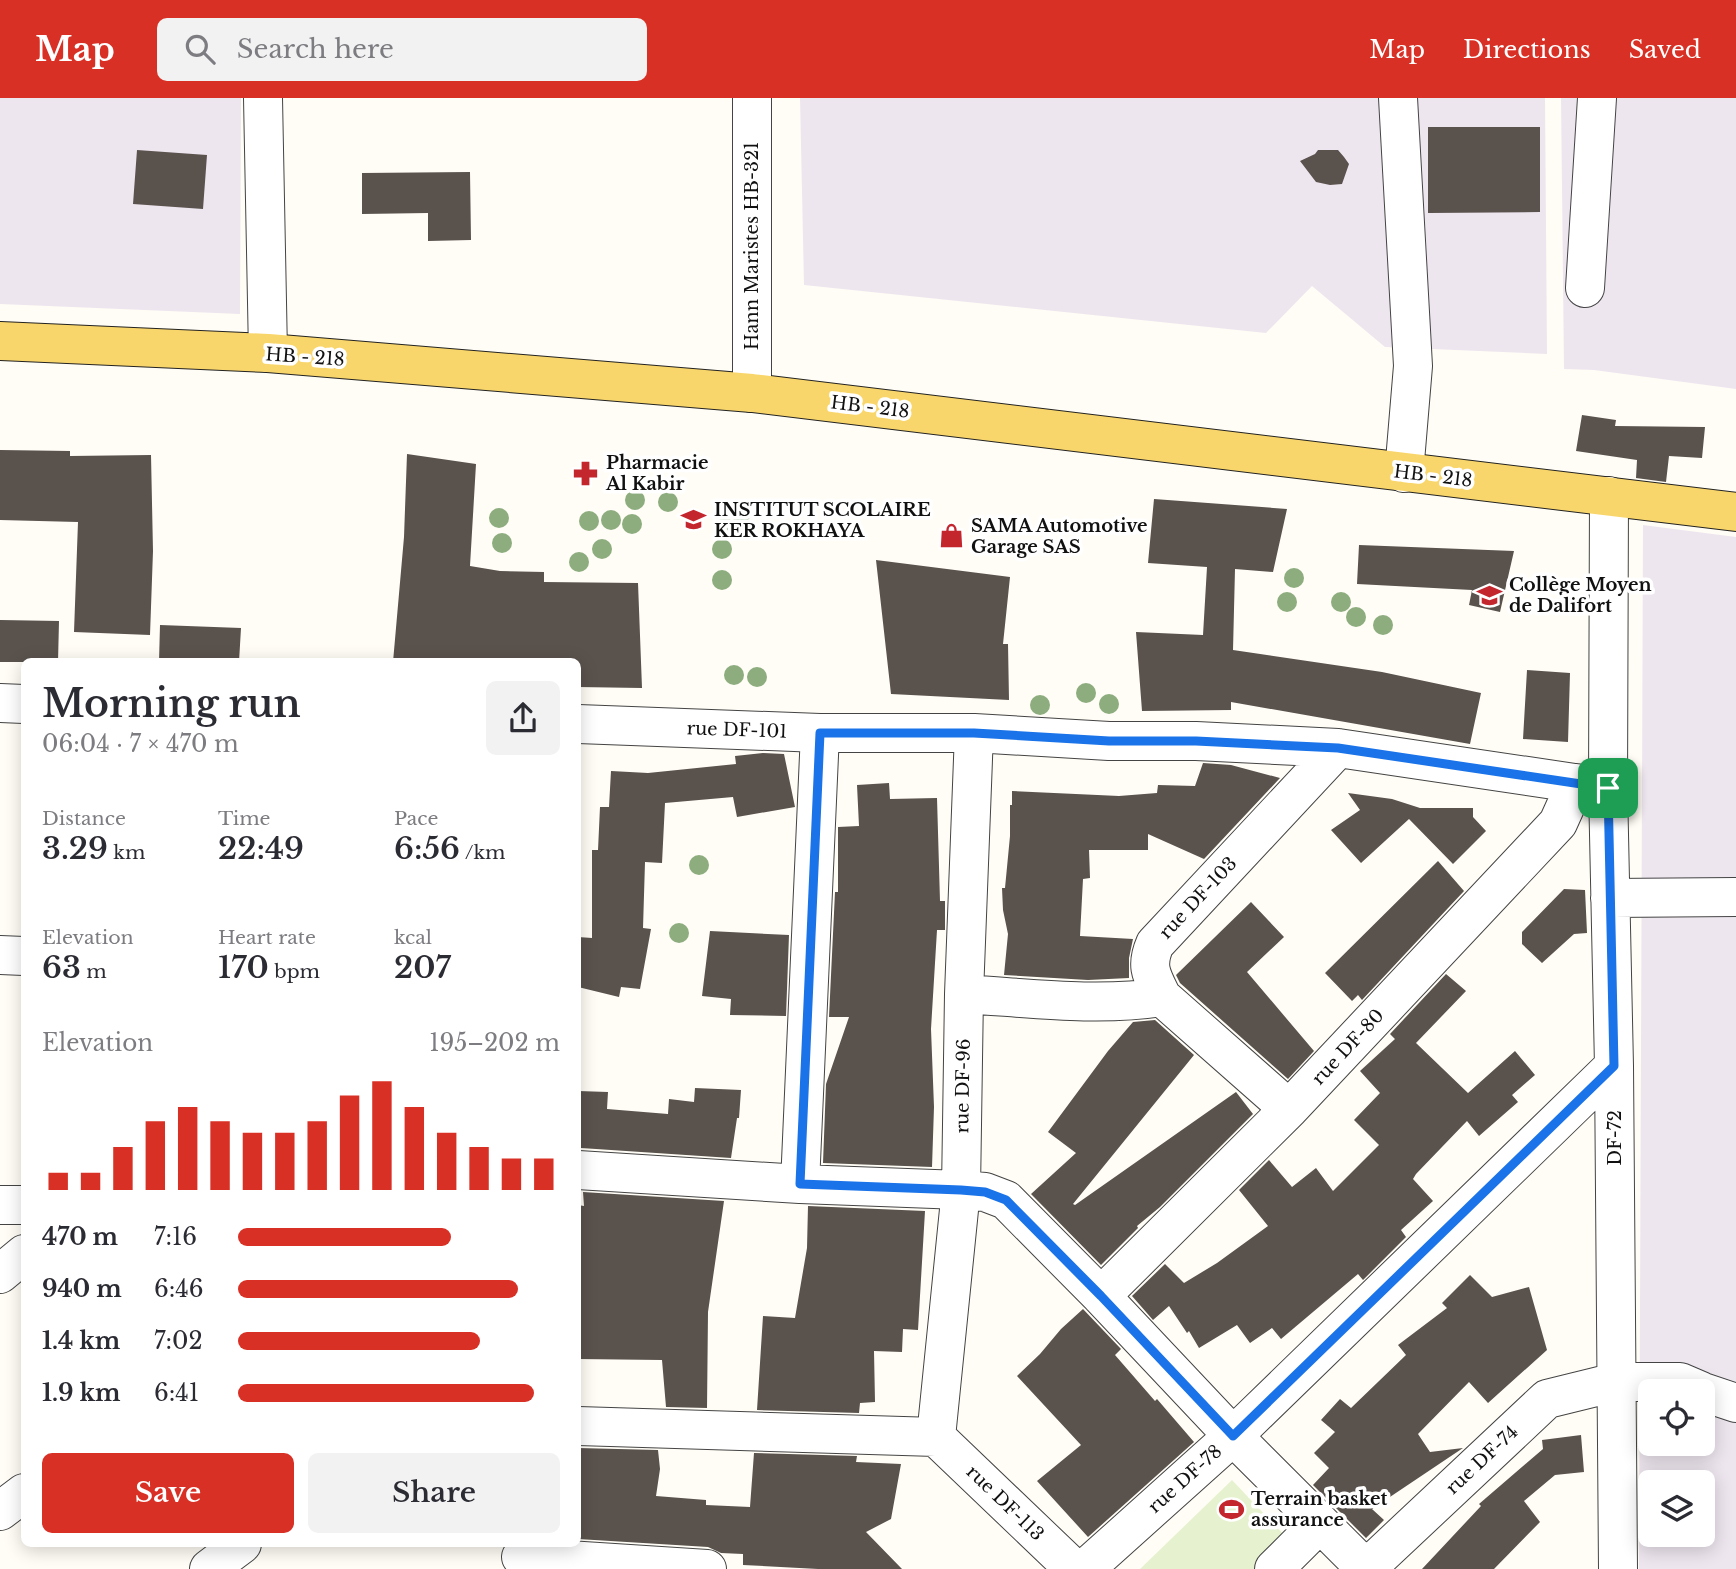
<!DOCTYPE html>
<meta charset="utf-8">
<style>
body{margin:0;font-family:"Libre Baskerville",serif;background:#f2f2f3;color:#2b2b33;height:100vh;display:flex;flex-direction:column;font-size:26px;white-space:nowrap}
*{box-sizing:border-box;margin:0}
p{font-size:23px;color:#7c7c81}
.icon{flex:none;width:38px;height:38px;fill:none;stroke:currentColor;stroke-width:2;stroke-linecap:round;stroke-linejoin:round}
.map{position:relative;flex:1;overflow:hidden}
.details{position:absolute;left:21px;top:560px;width:560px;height:889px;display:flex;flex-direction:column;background:#fff;border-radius:10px;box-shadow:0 4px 18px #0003}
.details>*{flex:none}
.tools{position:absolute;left:1638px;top:1281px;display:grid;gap:14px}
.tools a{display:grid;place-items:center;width:77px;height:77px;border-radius:10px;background:#fff;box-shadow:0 4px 18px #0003;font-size:35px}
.pin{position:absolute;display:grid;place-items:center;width:60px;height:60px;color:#fff;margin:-30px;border-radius:14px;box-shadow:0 4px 10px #0006}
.round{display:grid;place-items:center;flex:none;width:74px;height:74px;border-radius:10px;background:#f2f2f3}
.summary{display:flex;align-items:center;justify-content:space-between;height:119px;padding:0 21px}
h1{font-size:38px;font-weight:600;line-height:52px}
.stats{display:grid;grid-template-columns:repeat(3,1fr);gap:10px;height:119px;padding:7px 21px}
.stats div{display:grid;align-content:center}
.stats b{font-size:30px;font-weight:600}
.stats small{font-size:19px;font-weight:400}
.stats p{font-size:19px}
.chart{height:196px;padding:14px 21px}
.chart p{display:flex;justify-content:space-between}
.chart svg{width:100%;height:126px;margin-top:7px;stroke:#d93025;stroke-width:6}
.cta{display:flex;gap:14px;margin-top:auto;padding:14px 21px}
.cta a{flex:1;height:80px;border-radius:10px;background:#d93025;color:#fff;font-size:28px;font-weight:600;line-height:80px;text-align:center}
.cta a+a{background:#f2f2f3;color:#2b2b33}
ul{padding:0 21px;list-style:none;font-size:23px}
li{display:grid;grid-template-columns:112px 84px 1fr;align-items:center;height:52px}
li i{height:18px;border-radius:9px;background:#d93025}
header{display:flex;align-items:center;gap:42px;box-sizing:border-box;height:98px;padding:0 35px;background:#d93025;color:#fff}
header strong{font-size:33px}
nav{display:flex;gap:38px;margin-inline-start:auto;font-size:24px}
.search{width:490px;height:63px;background:#f2f2f3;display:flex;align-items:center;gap:18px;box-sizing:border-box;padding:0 24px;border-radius:10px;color:#7c7c81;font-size:26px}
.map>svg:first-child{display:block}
.industrial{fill:#eee6ef;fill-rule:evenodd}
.pitch{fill:#e6f2cf}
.building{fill:#5a524d}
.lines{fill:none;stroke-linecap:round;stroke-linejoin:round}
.minor-casing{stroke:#444;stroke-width:40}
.major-casing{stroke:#222;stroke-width:40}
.minor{stroke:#fff;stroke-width:38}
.major{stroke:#f9d66b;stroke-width:38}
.tree{fill:#8dad7f}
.route-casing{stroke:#fff;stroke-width:14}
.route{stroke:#1a73e8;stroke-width:9}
.labels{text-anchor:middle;stroke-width:7;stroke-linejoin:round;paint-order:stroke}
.street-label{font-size:18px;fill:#111;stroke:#fff}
.poi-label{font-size:18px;font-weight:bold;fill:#111;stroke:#fff;text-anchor:start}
</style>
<header>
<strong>Map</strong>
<div class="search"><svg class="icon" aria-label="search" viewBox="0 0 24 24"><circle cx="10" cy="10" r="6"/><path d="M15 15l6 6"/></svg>Search here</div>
<nav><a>Map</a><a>Directions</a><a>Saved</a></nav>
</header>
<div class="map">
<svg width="1736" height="1471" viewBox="0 0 1736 1471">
<rect width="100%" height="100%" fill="#fffdf5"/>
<!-- industrial -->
<path class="industrial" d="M0,0h241l-1,216 -240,-10z
M800,0h745l2,256 -162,-7 -73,-61 -46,47 -462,-48z
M1561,0h175v291l-142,-19 -30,-1z
M1643,427l93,12v1032h-97zM1650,1293h53v53h-53zM1650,1384h53v53h-53z"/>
<!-- pitch -->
<path class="pitch" d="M1232,1382l55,58 -33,31h-114z"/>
<!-- building -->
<path class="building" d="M1428,29h112v85l-112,1z
M137,52l70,5 -4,54 -70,-5z
M1318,52h20l6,7 5,7 -7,20 -12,1 -14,-3 -16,-21 15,-7z
M470,74l1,68 -43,1v-28l-66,1v-41z
M1582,317l34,5 -1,6 90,1 -3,31 -33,-2 -3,26 -30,-4 1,-18 -61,-9z
M0,352l70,1v5l81,-1 2,96 -3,84 -76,-3 4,-110 -78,-2z
M407,356l69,10 -6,102 30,5 44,1v10l94,1 4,105 -64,-1v-25h-185l11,-125z
M1154,401l133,10 -14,63 -38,-3 -2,81 149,22 99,21 -11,51 -239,-42v8l-89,1 -6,-79 67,3 4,-68 -59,-4z
M1359,447l155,6 -14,61 -31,-7 3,-15 -115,-6z
M876,462l134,17 -7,67h5l1,56 -118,-6z
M0,522l59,1 -1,41h-58z
M160,527l81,3 -2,34h-80z
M1527,572l43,3 -2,69 -45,-3z
M763,655l21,1 11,53 -58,10 -4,-20 -68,6 -3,60 -17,-1 -2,66 8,1 -11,60 -19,-2 -2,10 -41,-10v-50l14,1v-88h6l2,-43h9l2,-36 37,2 88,-9 -1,-8z
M1203,665l28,2 49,13 -76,81 -56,-25v16h-59l1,28 -7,1 -3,57 53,3 -4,19v20l-41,2 -84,-5 4,-41 -5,-24 -1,-22h3l5,-52v-31h2v-14l107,5 38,-3 1,-8 37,1z
M889,685l1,16 47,-1 3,103h5v29h-8l-6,99 3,78 -2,60 -109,-4 3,-79 23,-67h-20l6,-125h3v-65l21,-1 -2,-41z
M1348,695l44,6 28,9h53v9l13,14 -33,33 -44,-45 -48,44 -30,-33 29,-20z
M1438,763l26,30 -102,109 -4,-5 -6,6 -27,-28z
M1564,791l21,1 2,43 -13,1 -32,29 -20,-19v-12z
M1251,804l33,35 -37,35 67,79 -26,28 -108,-96 -4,-8z
M710,833l79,4 -3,81 -56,-1 1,-16 -29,-3z
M1446,876l20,17 -50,52 52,50 47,-42 20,24 -23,20 6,7 -39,34 -12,-15 -51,53 -3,5 20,22 -32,29 5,7 -43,43 -5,-6 -77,65 -9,-11 -22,15 -13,-18 -38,23 -10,-17 -2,2 -18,-27 -16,14 -21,-24 33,-32 19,19 33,-20 51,-37 -29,-36 30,-30 23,27 24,-19 17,23 46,-46 -25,-25 26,-27 -20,-22 35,-32 -5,-5z
M1155,922l39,35 -121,149 2,1 161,-113 17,22 -93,93 -23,19 1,2 -37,37 -70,-71 45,-41 -28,-21 60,-81 25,-29z
M695,990l46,2 -2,28h-2l-6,40 -150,-10 -3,-57 30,1 -1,17 61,5 1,-15 25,3z
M583,1094l141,9 -16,111 -1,96 -41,-1 -4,-47 -84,-1v-154l6,1z
M808,1108l117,5 -7,119 -15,-1 -1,23 -28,-1 1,51 -15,1 -1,10 -102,-3 6,-94 32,2 12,-70z
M1470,1177l22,22 37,-10 18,63 -59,53 -19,-21 -51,52 12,18 33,-4 -91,61 12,11 -18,18 -53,-53 16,-17 -15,-15 21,-21 -14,-12 19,-21 11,9 55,-53 -8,-10 49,-37 -5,-5z
M1083,1211l38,40 -6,6 40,46 2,-2 37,43 -106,95 -51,-56 44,-36 -64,-69 23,-22 21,-25z
M1581,1337l3,37 -29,3 -31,26 16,21 -46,47h-72l59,-63 -2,-2 64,-55 -1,-9z
M578,1350l80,2 2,19 -4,27 50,4v5l44,2 4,-54 103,3 -1,6 45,2 -10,55 -25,13 36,37h-84l-75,-4v-11l-22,-1 -13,-6 -130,-8z"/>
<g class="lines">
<defs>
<path id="minor" d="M263,0l5,255
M1398,0l15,268 -9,107
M1585,190l12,-190
M752,295v-295
M1609,398l-1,292 6,278 4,503
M0,605l24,1
M578,626l242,9h154l135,8h87l142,7 270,40
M1610,800l126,-1
M0,857l24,1
M964,896c66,4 133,13 198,3
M1289,1011l-127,-112c-10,-21 -17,-30 -7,-53l183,-196
M578,1072l222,14 161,6 24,2 21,8 95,96 132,140 133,133
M800,1086l20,-451
M0,1107h24
M0,1176l24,-20
M1101,1198l188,-187 269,-286 18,-40
M1703,1294l33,11
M578,1328l358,11
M936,1339l25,-247 3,-196 10,-261
M936,1339l138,132
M0,1413l24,-18
M521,1459l186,12
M209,1471l33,-25
M1085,1471l148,-133 381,-370
M1274,1471l46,-46
M1366,1471l181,-170 69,-17h64l21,9"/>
<path id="major" d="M0,243l268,12 484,40 984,119"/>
</defs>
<!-- minor casing -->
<use href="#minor" class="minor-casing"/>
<!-- major casing -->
<use href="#major" class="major-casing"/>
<!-- minor -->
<use href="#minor" class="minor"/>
<!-- major -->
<use href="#major" class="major"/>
</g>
<!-- trees -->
<g class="tree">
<circle cx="635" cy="402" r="10"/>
<circle cx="668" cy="404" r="10"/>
<circle cx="741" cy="415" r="10"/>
<circle cx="499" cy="420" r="10"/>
<circle cx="611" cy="422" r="10"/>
<circle cx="589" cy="423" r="10"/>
<circle cx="632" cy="426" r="10"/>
<circle cx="725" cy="430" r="10"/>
<circle cx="502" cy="445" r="10"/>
<circle cx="602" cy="451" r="10"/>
<circle cx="722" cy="451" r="10"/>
<circle cx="579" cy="464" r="10"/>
<circle cx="1294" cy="480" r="10"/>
<circle cx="722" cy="482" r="10"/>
<circle cx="1287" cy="504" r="10"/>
<circle cx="1341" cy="504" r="10"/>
<circle cx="1356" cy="519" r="10"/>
<circle cx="1383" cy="527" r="10"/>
<circle cx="734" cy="577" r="10"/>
<circle cx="757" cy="579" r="10"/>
<circle cx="1086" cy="595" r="10"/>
<circle cx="1109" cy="606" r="10"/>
<circle cx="1040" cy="607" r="10"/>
<circle cx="699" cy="767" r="10"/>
<circle cx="679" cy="835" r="10"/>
</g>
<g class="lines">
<defs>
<path id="route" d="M820,635h154l135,8h87l142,7 270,40 6,278 -381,370 -132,-140 -95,-96 -21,-8 -24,-2 -161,-6z"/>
</defs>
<!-- route casing -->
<use href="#route" class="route-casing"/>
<!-- route -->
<use href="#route" class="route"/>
</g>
<!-- icons -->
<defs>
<symbol id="pharmacy-bare" viewBox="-9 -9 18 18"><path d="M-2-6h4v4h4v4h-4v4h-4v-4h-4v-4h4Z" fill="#c4262e" stroke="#fff" stroke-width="2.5" paint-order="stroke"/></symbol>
<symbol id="school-bare" viewBox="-9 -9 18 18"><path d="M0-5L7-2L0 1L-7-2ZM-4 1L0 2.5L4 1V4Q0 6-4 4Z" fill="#c4262e" stroke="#fff" stroke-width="2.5" paint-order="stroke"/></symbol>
<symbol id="shop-bare" viewBox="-9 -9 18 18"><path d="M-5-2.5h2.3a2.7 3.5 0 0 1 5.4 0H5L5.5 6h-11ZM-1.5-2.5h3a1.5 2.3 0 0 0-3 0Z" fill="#c4262e" stroke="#fff" stroke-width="2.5" paint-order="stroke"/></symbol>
<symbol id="stadium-bare" viewBox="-9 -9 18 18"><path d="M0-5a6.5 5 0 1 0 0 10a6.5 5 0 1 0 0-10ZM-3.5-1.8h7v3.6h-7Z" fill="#c4262e" stroke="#fff" stroke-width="2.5" paint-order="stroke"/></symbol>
</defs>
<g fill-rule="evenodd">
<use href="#pharmacy-bare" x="568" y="358" width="35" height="35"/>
<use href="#school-bare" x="676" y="404" width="35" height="35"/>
<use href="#shop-bare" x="934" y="420" width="35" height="35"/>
<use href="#school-bare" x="1472" y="480" width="35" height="35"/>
<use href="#stadium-bare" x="1214" y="1394" width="35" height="35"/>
</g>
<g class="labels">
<!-- street labels -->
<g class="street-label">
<text transform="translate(752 148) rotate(-90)" y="6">Hann Maristes HB-321</text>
<text transform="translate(305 259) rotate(4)" y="6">HB - 218</text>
<text transform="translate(870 309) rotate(7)" y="6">HB - 218</text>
<text transform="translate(1433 378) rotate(7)" y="6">HB - 218</text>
<text transform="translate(737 632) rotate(2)" y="6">rue DF-101</text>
<text transform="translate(1198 800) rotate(-47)" y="6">rue DF-103</text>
<text transform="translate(1348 949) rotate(-47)" y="6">rue DF-80</text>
<text transform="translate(963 988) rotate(-89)" y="6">rue DF-96</text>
<text transform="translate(1615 1040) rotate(-90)" y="6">DF-72</text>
<text transform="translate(1482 1362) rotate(-43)" y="6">rue DF-74</text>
<text transform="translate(1185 1381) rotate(-42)" y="6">rue DF-78</text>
<text transform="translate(1005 1405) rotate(44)" y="6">rue DF-113</text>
</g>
<!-- poi labels -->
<g class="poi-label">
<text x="606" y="371">Pharmacie<tspan x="606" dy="21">Al Kabir</tspan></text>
<text x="714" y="418">INSTITUT SCOLAIRE<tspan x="714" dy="21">KER ROKHAYA</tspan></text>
<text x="971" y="434">SAMA Automotive<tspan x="971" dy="21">Garage SAS</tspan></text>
<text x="1509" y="493">Collège Moyen<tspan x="1509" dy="21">de Dalifort</tspan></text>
<text x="1251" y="1407">Terrain basket<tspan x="1251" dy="21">assurance</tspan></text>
</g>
</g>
</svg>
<div class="tools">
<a><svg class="icon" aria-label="locate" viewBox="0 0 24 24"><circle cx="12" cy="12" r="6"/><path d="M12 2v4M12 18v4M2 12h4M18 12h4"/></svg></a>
<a><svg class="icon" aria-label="layers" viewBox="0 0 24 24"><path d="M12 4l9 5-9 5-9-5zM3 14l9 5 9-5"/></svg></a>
</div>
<div class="pin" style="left:1608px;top:690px;background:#1e9e55"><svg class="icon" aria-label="arrive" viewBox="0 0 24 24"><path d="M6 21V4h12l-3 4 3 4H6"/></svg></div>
<section class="details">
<div class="summary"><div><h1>Morning run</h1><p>06:04 · 7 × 470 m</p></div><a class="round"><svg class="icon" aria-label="share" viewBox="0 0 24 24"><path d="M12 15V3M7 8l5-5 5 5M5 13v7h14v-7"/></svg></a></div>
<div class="stats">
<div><p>Distance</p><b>3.29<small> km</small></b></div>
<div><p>Time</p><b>22:49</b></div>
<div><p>Pace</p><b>6:56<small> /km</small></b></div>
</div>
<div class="stats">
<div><p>Elevation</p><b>63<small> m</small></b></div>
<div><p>Heart rate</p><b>170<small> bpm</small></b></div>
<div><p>kcal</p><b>207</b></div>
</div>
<div class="chart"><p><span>Elevation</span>195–202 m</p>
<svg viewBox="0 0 160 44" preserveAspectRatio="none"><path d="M5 44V38M15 44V38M25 44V29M35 44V20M45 44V15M55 44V20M65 44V24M75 44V24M85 44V20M95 44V11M105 44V6M115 44V15M125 44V24M135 44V29M145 44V33M155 44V33"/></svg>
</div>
<ul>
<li><b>470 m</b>7:16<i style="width:66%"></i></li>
<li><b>940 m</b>6:46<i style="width:87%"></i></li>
<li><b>1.4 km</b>7:02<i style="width:75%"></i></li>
<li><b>1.9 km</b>6:41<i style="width:92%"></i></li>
</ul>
<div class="cta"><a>Save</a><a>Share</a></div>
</section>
</div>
